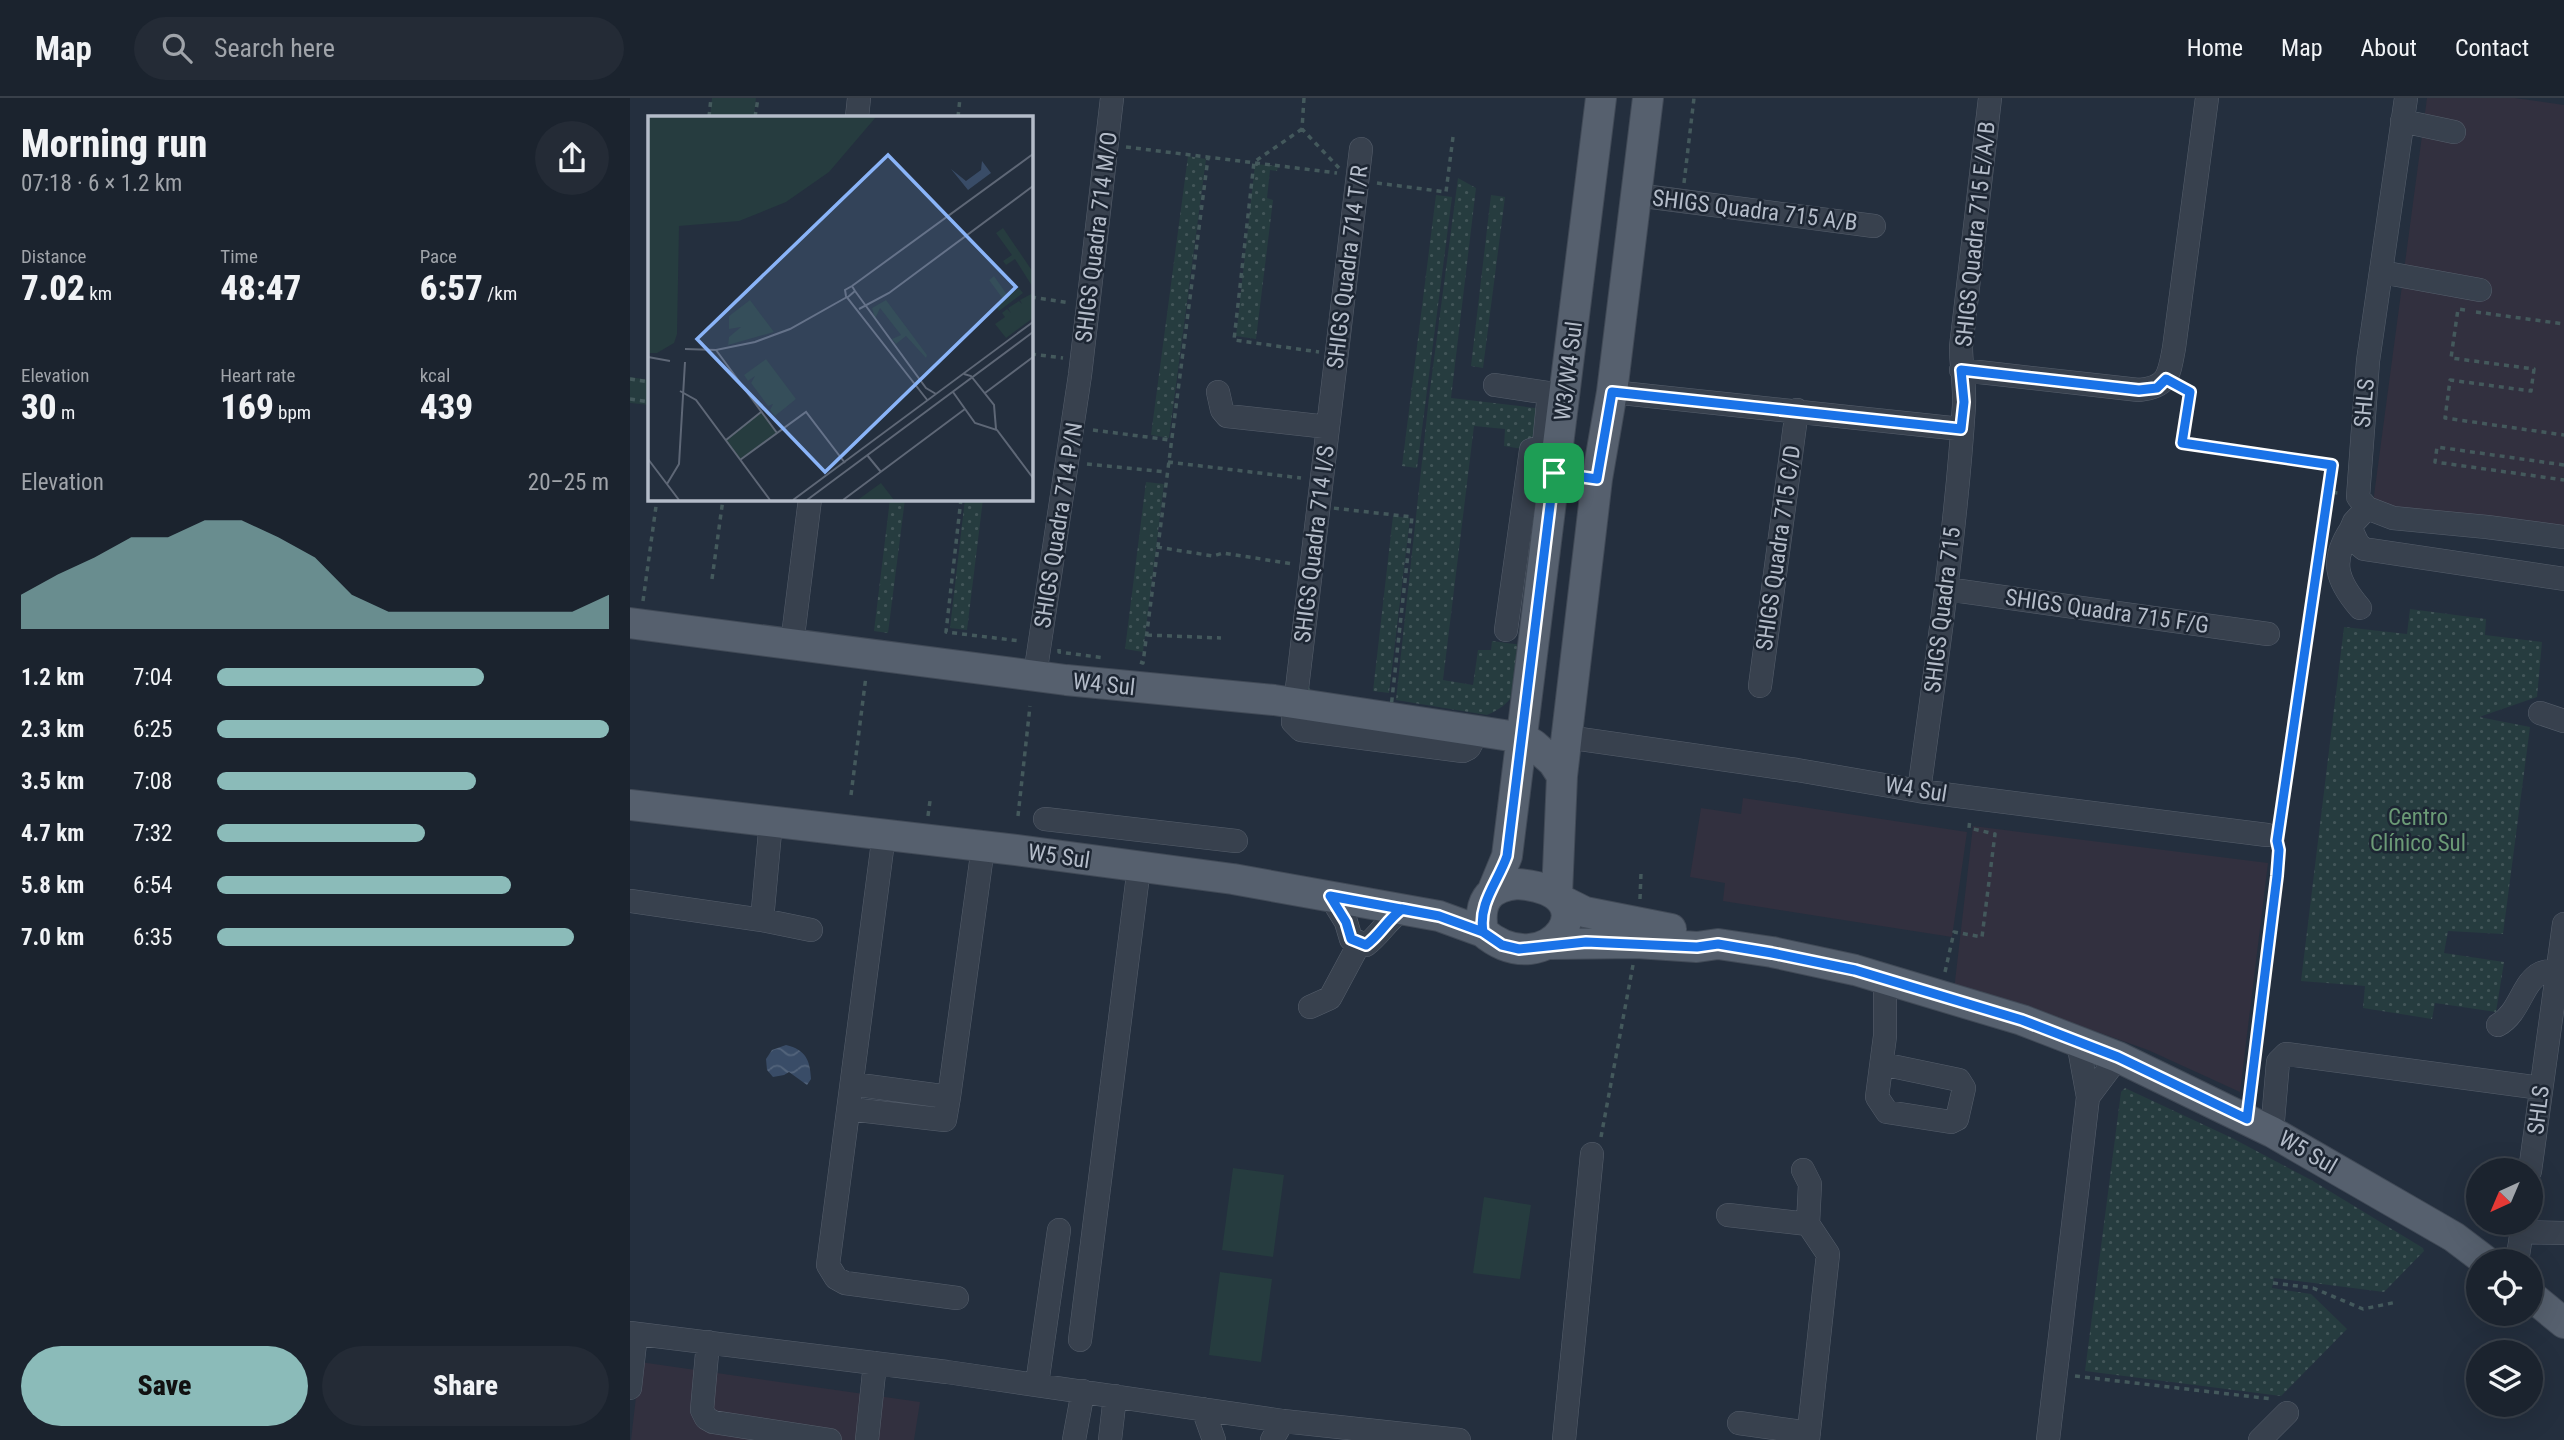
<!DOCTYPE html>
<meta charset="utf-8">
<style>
body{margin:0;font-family:"Roboto Condensed",sans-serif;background:#242b36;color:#f1f3f6;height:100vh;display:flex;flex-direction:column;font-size:26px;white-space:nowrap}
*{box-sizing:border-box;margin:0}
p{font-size:23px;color:#a0a4aa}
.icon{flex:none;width:38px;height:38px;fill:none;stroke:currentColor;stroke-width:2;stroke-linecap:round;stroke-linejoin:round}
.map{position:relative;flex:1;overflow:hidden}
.details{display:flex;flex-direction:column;background:#1b232e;width:630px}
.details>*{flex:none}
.needle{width:46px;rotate:224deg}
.controls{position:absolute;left:1836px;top:1060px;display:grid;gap:14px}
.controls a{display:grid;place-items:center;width:77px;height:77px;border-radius:50%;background:#1b232e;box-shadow:0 7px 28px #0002,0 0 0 2px #39404a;font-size:35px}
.pin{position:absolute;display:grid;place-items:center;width:60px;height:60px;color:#fff;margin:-30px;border-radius:14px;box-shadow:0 4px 10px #0006}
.round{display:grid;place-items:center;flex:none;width:74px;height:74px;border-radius:37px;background:#242b36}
.summary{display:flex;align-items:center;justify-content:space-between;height:119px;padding:0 21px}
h1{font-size:38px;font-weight:800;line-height:52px}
.metrics{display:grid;grid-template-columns:repeat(3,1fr);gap:10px;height:119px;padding:7px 21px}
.metrics div{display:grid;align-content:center}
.metrics b{font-size:35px;font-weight:800}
.metrics small{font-size:19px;font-weight:400}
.metrics p{font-size:19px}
.chart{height:196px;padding:14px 21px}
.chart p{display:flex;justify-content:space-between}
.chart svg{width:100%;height:126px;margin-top:7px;fill:#8bbbb9;opacity:.7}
.cta{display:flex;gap:14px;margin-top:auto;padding:14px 21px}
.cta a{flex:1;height:80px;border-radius:42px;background:#8bbbb9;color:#111;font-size:28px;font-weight:800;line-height:80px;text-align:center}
.cta a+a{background:#242b36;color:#f1f3f6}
ul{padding:0 21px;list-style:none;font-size:23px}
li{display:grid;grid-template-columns:112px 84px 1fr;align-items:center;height:52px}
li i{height:18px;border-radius:9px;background:#8bbbb9}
header{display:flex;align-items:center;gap:42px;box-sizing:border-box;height:98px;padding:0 35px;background:#1b232e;border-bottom:2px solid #39404a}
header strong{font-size:33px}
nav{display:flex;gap:38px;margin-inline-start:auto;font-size:24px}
.search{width:490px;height:63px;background:#242b36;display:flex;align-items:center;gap:18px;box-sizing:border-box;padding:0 24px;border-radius:38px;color:#a0a4aa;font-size:26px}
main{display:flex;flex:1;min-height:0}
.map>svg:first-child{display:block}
.medical{fill:#32303f}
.grass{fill:#263c3f}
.park{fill:url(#park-dots)}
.water{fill:url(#water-waves)}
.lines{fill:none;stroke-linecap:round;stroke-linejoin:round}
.minor-casing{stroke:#565f6c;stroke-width:24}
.major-casing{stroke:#414a57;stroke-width:32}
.path{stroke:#44595c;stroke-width:3.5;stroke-dasharray:5 5;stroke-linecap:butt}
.minor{stroke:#38414e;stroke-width:23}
.major{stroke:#56606e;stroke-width:30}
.route-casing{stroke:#fff;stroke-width:14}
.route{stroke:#1a73e8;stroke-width:9}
.labels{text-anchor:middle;stroke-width:5;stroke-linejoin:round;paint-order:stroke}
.street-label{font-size:23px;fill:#b4bcc9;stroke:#1d2633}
.park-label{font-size:23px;fill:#6b9a76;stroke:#1d2633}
.inset-road{fill:none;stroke:#5e6776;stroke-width:2}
.view{fill:#8ab4f8;fill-opacity:0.15;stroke:#8ab4f8;stroke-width:3.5}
.inset-edge{fill:none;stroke:#b4bcc9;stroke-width:3.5}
</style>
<header>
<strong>Map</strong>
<div class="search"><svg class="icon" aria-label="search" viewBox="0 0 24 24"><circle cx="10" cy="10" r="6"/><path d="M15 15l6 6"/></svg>Search here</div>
<nav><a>Home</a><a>Map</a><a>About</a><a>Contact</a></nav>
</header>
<main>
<section class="details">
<div class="summary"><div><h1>Morning run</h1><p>07:18 · 6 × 1.2 km</p></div><a class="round"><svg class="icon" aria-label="share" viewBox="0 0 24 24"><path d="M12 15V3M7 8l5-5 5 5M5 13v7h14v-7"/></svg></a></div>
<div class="metrics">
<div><p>Distance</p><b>7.02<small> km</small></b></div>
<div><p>Time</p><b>48:47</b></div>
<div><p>Pace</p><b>6:57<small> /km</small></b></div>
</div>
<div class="metrics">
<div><p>Elevation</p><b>30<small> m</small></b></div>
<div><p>Heart rate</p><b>169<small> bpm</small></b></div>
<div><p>kcal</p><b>439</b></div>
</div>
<div class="chart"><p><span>Elevation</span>20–25 m</p>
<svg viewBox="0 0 160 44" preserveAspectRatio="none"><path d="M0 44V32L10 25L20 19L30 12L40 12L50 6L60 6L70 12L80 19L90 32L100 38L110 38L120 38L130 38L140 38L150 38L160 32V44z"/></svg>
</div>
<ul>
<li><b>1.2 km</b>7:04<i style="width:68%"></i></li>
<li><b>2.3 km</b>6:25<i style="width:100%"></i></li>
<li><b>3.5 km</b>7:08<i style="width:66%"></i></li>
<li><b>4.7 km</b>7:32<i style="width:53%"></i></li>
<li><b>5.8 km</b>6:54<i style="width:75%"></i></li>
<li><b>7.0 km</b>6:35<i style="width:91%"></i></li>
</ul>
<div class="cta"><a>Save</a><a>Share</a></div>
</section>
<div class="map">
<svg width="1934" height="1342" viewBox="0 0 1934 1342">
<defs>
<pattern id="park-dots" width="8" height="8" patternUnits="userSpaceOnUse" patternTransform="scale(1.75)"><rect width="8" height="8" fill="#263c3f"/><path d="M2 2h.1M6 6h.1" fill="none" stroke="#435659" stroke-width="1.8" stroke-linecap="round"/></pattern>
<pattern id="water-waves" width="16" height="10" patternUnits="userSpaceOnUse" patternTransform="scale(1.75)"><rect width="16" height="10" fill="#394c67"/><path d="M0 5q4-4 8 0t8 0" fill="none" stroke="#53647b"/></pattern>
</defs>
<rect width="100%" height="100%" fill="#242f3e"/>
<!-- medical -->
<path class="medical" d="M1797,0h88l49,7v425l-191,-27z
M1113,700l224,34 -15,105 -229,-36 2,-18 -35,-6 11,-69 40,6z
M1343,728l295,37 -28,229 -92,-42 -59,-21 -135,-39z
M10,1264l280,40 -6,38h-283z"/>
<!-- grass -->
<path class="grass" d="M82,0h44l-2,19h-44z
M0,279l19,3v25l-19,-2z
M603,1070l51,7 -11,82 -51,-7z
M854,1099l47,8 -11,74 -47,-6z
M590,1174l52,7 -11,83 -52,-7z"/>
<!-- park -->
<path class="park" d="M558,58l18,3 -37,279 -18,-3z
M625,66l23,2 -1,5 -7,-1 -3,28 6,2 -17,139 -20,-3z
M828,80l18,10 -25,210 93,11 -3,43 -37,-6 1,-17 -31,-3 -31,254 30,5 5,-35h13l1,-9 38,5c-9,31 -9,55 -43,69l-91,-15 33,-303z
M806,97l16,2 -35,271 -15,-2z
M861,97l14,2 -22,171 -12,-2z
M516,384l18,2 -21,168 -18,-3z
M260,401h15l-17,134 -14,-2z
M335,401h18l-16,131 -17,-2z
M763,418l17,2 -21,175 -16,-2z
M1780,511l76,10 -1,16 57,7 -5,55 -58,20 51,10 -27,207 -55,-3 -4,22 60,9 -8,50 -61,-9 -3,16 -69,-11 2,-22 -64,-5 43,-354 63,7z
M1495,990l107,50 81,43 110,67 1,3 -40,41 -110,-14 -2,10 39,6 36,35 -66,67 -196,-25 36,-279z"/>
<!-- water -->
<path class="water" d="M156,947c20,5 24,15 25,34l-4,6 -18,-13 -5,3 -11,2 -6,-7 -1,-11 6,-9z"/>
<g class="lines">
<defs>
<path id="minor" d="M1776,0l-38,263 -10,136 9,11 26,10 94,9 77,10
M227,19l2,-19
M1772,23l52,11
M731,51l-68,573 8,8 162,21 6,-3 9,-17
M1006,97l238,31
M1751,174l99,18
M1331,272l178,20c30,-3 30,-16 35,-42l33,-250
M865,287l67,10
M588,294l4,18 5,6 101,11
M982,294l349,37
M1737,410l-13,14 -3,7 7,15 6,5 200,30
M1721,431c-21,32 -15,51 9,79
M1316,491l322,45
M876,532l25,-180 10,-3 3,-3 5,-51
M162,546l18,-145
M405,577l45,-300 32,-277
M1130,588l37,-276
M1910,615l24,8
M936,639l231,33 122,21 348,44
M1289,693c17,-127 37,-258 45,-386 1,-19 -3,-39 -3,-58l29,-249
M415,721l191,22
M254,736l-56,431 8,13 9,5 112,15
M700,798l16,26 5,17 15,6c14,-10 21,-25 36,-35
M0,803l132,19 49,10
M132,822l9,-99
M680,909l20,-9 29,-54
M1868,927c22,-12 24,-43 43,-52 4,-2 11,-2 16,-3
M1448,944l10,55
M1252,966l77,16 5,8 -7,31 -6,3 -64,-10 -10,-15 8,-61v-57
M222,986l97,13 34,-250
M219,1011l96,11 4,-23
M1642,1034l6,-70 8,-8 255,34
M1173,1072l7,14 -2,40 20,30 -20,186
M1900,1073l34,-247
M1098,1117l80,9
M1892,1134l42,1
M1887,1164l6,-39
M0,1235l317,39 336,49 176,19
M450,1242l59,-473
M78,1244l-6,68 4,8 7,4 117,18
M407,1286l22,-154
M0,1290l6,-54
M573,1311l11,31
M1109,1325l70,10
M237,1342l8,-77
M444,1342l9,-49
M480,1342l5,-44
M642,1342l11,-19
M934,1342l28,-286
M1418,1342l40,-343 30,-40
M1630,1342l27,-27"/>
<path id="major" d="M0,525l436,57 208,20 204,31 45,7 11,7 19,17 9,14
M0,707l386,45 217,29 206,37 44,16
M887,786c98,6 32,104 -34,48 -5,-29 4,-45 34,-48z
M863,792l14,-34 94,-758
M927,796l5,-118 35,-297 15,-87 36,-294
M933,803l22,11 86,17
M921,846l86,-1 60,4 21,-3 54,8 83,18 167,50 96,37 154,75 182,105 33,25
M1900,1197l34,28"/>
</defs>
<!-- minor casing -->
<use href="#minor" class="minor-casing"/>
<!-- major casing -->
<use href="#major" class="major-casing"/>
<!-- path -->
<path class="path" d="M674,0l-2,31 37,39
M79,19l2,-19
M125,19l3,-19
M282,19h2
M328,19l2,-19
M672,31l-48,33 -20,178 85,12
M496,49l211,26
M747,85l69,9 7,-55
M1054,85l10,-85
M401,199l39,6
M1835,212l-7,-1 -7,49 83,11 -3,22 -81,-11 -5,38 119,17
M1846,214l88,12
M401,256l32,4
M0,281l19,3
M1552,290l8,4 -8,51 150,22 -3,27
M0,301l19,3
M463,332l77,10
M538,364l133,16
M457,366l79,8
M1934,367l-127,-18 -2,15 129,18
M331,401l-15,133 74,9
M694,409l88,10 -21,191 -79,-9 -7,-17z
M1692,440l7,-46 9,1
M527,449l56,9 10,-3 70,11
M82,481l11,-80
M13,503l14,-102
M517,537l74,3
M429,551v3l46,6
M510,564l3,1 65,-505
M221,697l15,-119
M298,718l2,-15
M388,718l12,-110
M1650,723l37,-248
M1010,801l1,-26
M1315,874l9,-40 28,5 13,-103 -26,-6 1,-10
M1620,997l29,-243
M971,1039l32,-172
M1643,1185l40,5 50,21 34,-7
M1445,1278l197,23"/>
<!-- minor -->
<use href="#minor" class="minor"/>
<!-- major -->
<use href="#major" class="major"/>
</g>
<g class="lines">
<defs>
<path id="route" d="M924,375l-47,383c-9,26 -29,47 -24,76l-44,-16 -109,-20 16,26 5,17 15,6c14,-10 21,-25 36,-36l37,7 44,16 19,13 17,4 67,-7 111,5 21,-3 54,9 83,17 167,50 96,37 129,62 30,-243 2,-26 -2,-9 55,-376 -150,-22 8,-51 -24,-13 -9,9 -18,2 -178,-20 3,32 -3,27 -349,-37 -15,87 -43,-6"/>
</defs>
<!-- route casing -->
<use href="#route" class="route-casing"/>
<!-- route -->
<use href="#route" class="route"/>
</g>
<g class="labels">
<!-- street labels -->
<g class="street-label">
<text transform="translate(1125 112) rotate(7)" y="8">SHIGS Quadra 715 A/B</text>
<text transform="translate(1345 136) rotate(-84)" y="8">SHIGS Quadra 715 E/A/B</text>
<text transform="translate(466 139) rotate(-83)" y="8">SHIGS Quadra 714 M/O</text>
<text transform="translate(717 169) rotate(-83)" y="8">SHIGS Quadra 714 T/R</text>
<text transform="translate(938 273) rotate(-83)" y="8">W3/W4 Sul</text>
<text transform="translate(1734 305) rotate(-85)" y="8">SHLS</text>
<text transform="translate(428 427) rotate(-81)" y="8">SHIGS Quadra 714 P/N</text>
<text transform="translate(684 446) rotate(-83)" y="8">SHIGS Quadra 714 I/S</text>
<text transform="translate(1148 450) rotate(-82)" y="8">SHIGS Quadra 715 C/D</text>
<text transform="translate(1312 512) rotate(-83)" y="8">SHIGS Quadra 715</text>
<text transform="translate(1477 513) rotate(8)" y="8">SHIGS Quadra 715 F/G</text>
<text transform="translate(474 586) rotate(6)" y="8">W4 Sul</text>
<text transform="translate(1286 691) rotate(9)" y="8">W4 Sul</text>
<text transform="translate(429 758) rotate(8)" y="8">W5 Sul</text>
<text transform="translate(1908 1012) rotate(-83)" y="8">SHLS</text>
<text transform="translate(1678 1054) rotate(30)" y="8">W5 Sul</text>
</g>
<!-- park labels -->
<g class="park-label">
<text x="1788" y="727">Centro<tspan x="1788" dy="26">Clínico Sul</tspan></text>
</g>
</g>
<!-- overview -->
<g transform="translate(18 18)">
<rect width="385" height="385" fill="#242f3e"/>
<path d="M355,112l30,44 -1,14 -17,-27 -9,6 -3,-4 9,-6 -16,-22zM346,160l14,20 11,-8 4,5 -24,18 -3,-6 7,-6 -14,-19zM385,177v25l-27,20 -11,-14 10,-7 -3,-4 5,-4 4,4 -3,-5 11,-7 3,3 -2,-4zM233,367l13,17h-35v-1z" fill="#263c3f"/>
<path d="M0,1h228l-47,55 -43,30 -47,19 -60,5 -2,108 -3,9 -17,10h-9z" fill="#263c3f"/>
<path d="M102,184l24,32 -46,13 1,-8 12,-10 -12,2v-13zM238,184l41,55 -1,3 -20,-22 -10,8 -4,-5 9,-4 -21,-27 -5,11 -3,-11zM118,243l30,40 -21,17 -5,-6 3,-6 -5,2 -17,-23 4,-7 -7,5 -4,-6zM113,296l16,21 -37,27 -14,-20z" fill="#263c3f"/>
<path d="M334,45l9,12 -23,17 -17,-21 15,12 15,-11z" fill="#394c67"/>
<path class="inset-road" d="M204,170l181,-132M207,175l71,97 10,6M200,181l7,-6 -3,-5 -7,4 1,6 82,105M211,193l30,-16 144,-107M37,233l31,1 39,-8 35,-13 57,-32M68,234l61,83M0,241l22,4M316,258l7,2 23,29 2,24M32,275l16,9 74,100M305,276l22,31 22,7 36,48M337,277l48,-36M78,324l35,-28M219,339l14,17M0,343l31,41M92,344l66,-48 39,51M19,368l12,-20 6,-102M145,384l240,-178M159,384l226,-168M195,384l122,-91"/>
<path class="view" d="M240,39l128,132 -191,185 -128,-133z"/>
<rect width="385" height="385" class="inset-edge"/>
</g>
</svg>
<div class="controls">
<a><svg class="needle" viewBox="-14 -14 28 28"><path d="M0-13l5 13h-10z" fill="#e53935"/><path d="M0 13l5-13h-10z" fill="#a0a4aa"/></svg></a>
<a><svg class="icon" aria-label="locate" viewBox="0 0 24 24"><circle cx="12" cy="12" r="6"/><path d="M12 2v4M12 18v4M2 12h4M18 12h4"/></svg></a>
<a><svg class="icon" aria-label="layers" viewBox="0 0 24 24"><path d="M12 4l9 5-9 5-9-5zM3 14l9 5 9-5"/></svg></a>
</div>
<div class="pin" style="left:924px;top:375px;background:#1e9e55"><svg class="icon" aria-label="arrive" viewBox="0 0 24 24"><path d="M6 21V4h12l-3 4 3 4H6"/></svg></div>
</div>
</main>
